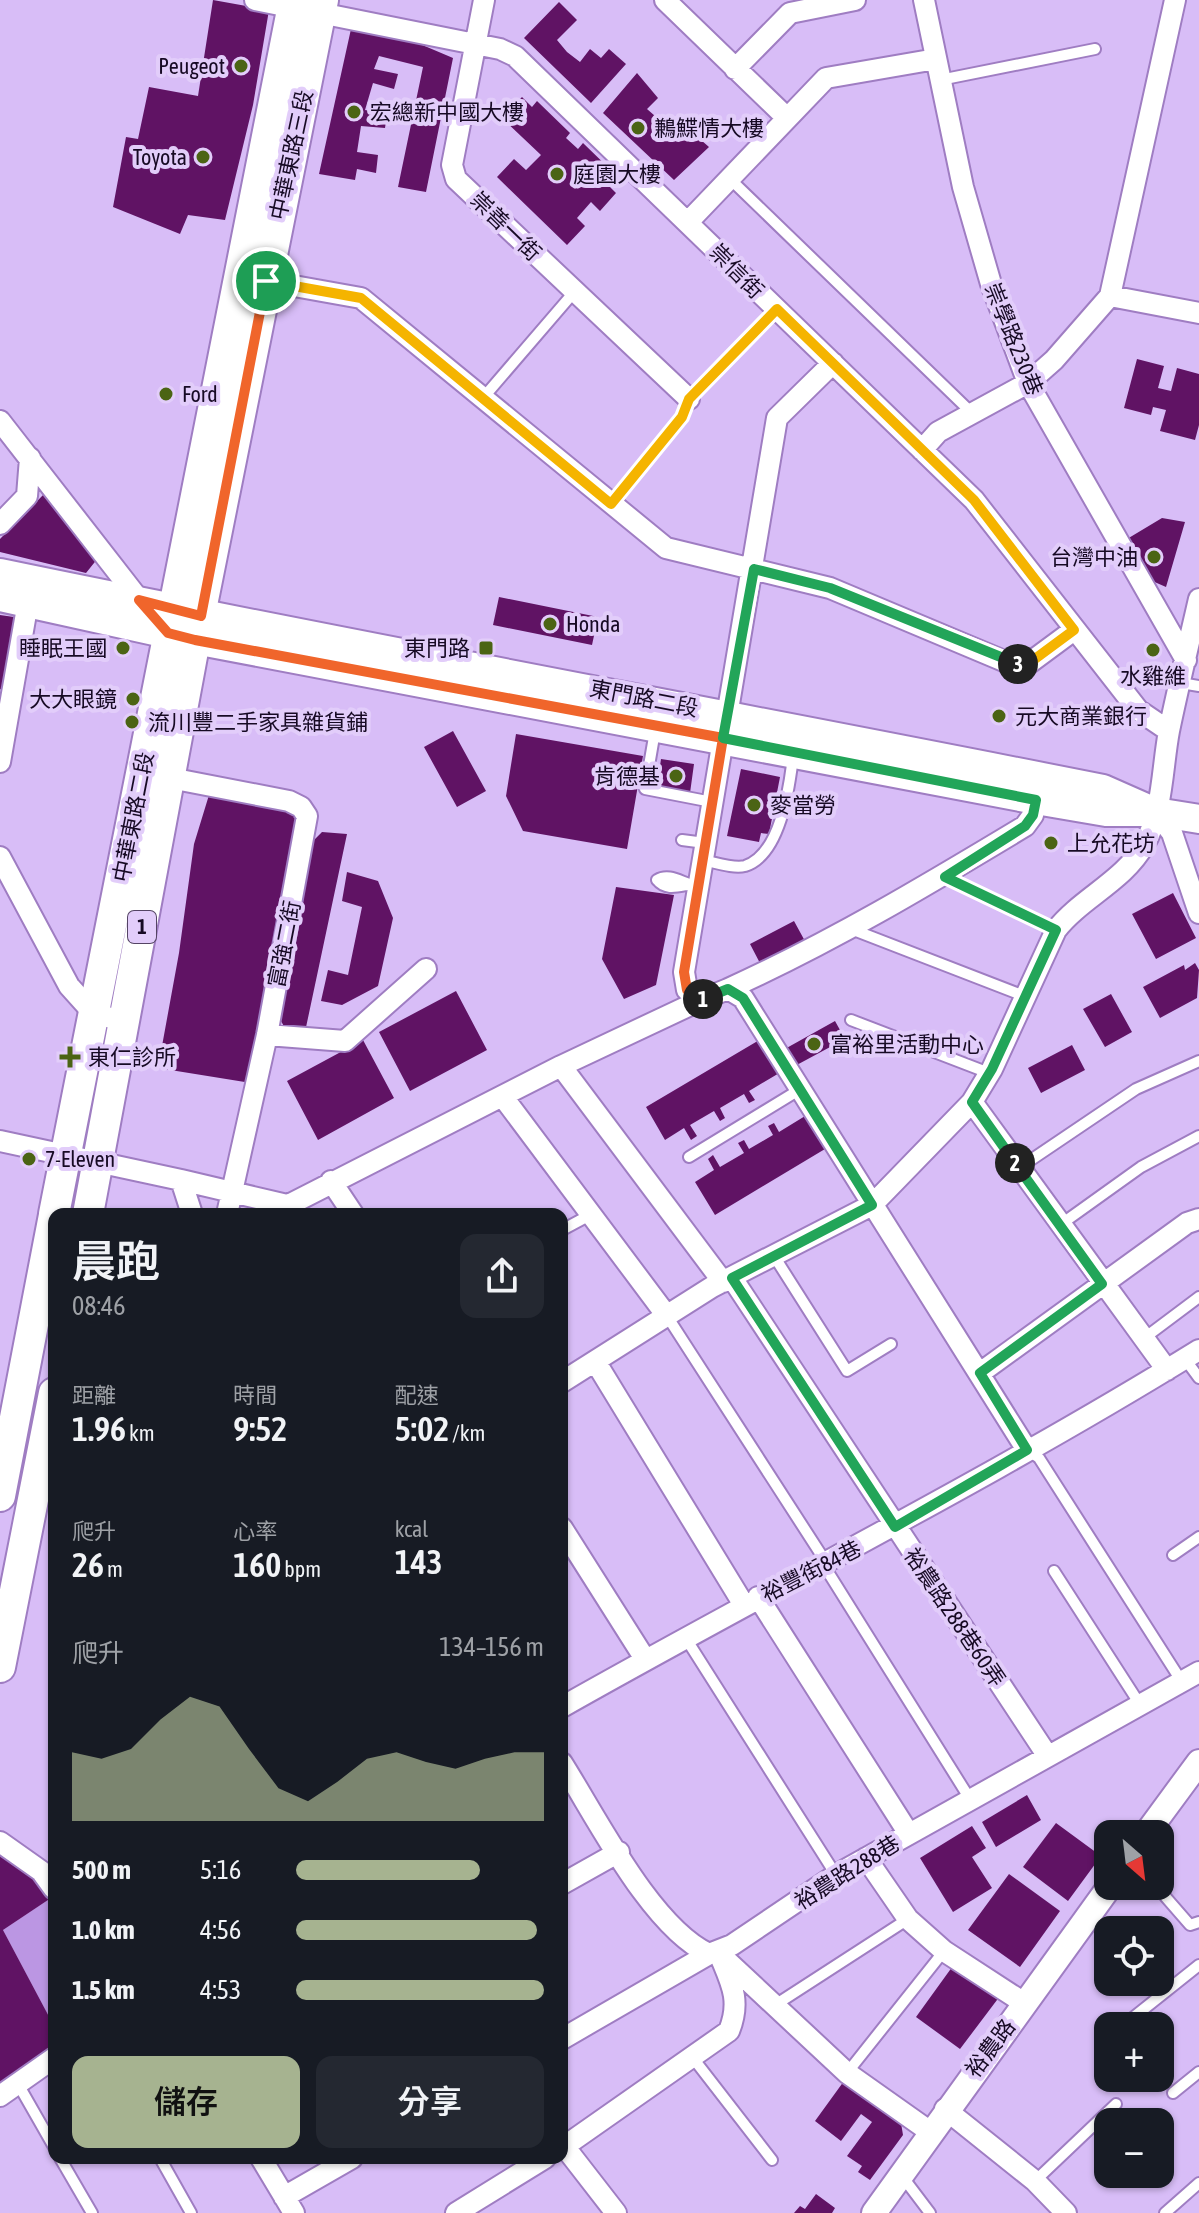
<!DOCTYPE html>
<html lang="zh-TW">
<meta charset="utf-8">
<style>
body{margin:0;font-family:"Asap Condensed","Noto Sans TC",sans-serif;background:#242831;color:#f1f3f6;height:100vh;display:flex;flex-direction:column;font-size:30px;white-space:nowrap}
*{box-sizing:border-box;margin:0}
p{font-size:26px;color:#9ea1a6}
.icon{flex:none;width:44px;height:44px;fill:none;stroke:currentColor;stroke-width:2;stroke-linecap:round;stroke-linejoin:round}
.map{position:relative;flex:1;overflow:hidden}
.sheet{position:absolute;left:48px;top:1208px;width:520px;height:956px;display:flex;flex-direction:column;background:#171b24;border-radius:16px;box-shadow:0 2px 6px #0004}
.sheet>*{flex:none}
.needle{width:52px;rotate:152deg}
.buttons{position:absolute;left:1094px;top:1820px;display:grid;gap:16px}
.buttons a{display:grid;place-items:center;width:80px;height:80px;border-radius:16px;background:#171b24;box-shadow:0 2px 6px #0004;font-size:40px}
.pin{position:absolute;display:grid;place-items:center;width:68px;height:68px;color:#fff;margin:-34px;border:4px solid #fff;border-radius:50%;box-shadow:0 2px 8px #0007}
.km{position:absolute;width:40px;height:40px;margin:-20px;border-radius:50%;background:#222;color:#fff;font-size:22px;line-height:40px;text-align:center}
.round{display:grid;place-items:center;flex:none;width:84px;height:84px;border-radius:16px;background:#242831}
.summary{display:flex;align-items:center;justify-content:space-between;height:136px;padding:0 24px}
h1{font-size:44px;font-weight:600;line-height:60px}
.metrics{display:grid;grid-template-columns:repeat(3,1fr);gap:12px;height:136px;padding:8px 24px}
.metrics div{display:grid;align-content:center}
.metrics b{font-size:34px;font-weight:600}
.metrics small{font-size:22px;font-weight:400}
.metrics p{font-size:22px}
.chart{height:224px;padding:16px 24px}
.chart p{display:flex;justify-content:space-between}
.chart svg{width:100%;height:144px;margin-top:8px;fill:#a6b390;opacity:.7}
.button{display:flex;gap:16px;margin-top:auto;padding:16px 24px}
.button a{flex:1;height:92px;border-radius:16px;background:#a6b390;color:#111;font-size:32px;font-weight:600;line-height:92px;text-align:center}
.button a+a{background:#242831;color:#f1f3f6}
ul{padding:0 24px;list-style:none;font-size:26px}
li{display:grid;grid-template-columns:128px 96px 1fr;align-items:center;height:60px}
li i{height:20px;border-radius:10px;background:#a6b390}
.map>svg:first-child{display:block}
.green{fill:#bb96e3}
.building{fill:#601364}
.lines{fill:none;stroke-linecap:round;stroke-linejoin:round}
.service-casing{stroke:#9f7dc2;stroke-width:14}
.minor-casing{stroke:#9f7dc2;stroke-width:24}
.tertiary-casing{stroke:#9f7dc2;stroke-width:28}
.secondary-casing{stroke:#9f7dc2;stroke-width:32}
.primary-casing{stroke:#9f7dc2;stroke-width:34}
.service{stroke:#fff;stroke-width:10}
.minor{stroke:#fff;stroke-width:20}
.tertiary{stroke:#fff;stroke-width:24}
.secondary{stroke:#fff;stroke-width:28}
.primary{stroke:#fff;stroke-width:30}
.split-1-casing{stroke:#fff;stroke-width:16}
.split-2-casing{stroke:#fff;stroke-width:16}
.split-3-casing{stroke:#fff;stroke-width:16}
.split-4-casing{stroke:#fff;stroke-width:16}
.split-1{stroke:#f0652b;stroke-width:10}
.split-2{stroke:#22a559;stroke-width:10}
.split-3{stroke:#22a559;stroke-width:10}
.split-4{stroke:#f5b400;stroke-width:10}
.poi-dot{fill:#4b6414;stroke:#e2cdfa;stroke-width:3}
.labels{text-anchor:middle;stroke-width:8;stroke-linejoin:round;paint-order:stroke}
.shield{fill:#e2cdfa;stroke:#544464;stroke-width:2}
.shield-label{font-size:20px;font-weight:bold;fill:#170a24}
.poi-label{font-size:22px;fill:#170a24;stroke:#e2cdfa;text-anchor:start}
.street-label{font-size:22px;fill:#170a24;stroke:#e2cdfa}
</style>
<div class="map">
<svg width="1199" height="2213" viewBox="0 0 1199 2213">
<rect width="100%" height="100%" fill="#d8bdf7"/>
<!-- green -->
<path class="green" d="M54,1896v130l-51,-96z"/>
<!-- building -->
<path class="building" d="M213,0l56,10 -16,95 -28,115 -37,-5 -8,19 -67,-27 13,-70 12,2 11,-52 49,9z
M559,2l18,18 -20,20 10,12 13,10 10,-13 11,9 8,-9 17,15 -35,39 -67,-65z
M351,29l43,4 59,25 -27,134 -28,-5 25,-120 -44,-11 -5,13 24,5 -4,15 -21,-6 -8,27 22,4 -2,14 -24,-2 -4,26 21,3 -2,18 -19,-4 -2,11 -36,-6z
M637,73l21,25 -11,11 16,14 -11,10 8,8 11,-11 6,6 9,-9 23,20 -35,33 -71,-67z
M522,97l10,10 5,-6 33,32 -4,5 12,11 5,-6 35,34 -9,9 7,7 -16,18 -9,-9 -14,16 8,8 -18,19 -70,-68 17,-18 12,11 15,-15 -39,-37z
M1137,359l27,7 -6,22 13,3 6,-23 22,6v51l-4,15 -35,-9 6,-21 -13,-3 -2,8 -27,-7z
M45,493l53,65 -12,15 -86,-21v-13z
M1162,518l23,4 -19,65 -16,-7 -23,-41z
M499,597l99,20 -6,28 -99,-20z
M0,615l14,2 -12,73 -2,-1z
M453,731l33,60 -29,16 -33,-60z
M516,734l127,22 -16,93 -104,-18 -17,-35z
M661,759l33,5 -4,29 -33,-6z
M741,769l39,8 -11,57 -8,-1 -2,9 -32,-6z
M209,795l92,18 -50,270 -93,-15 21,-115 15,-109z
M322,832l25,2 -42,198 -20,-4 -7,-12 32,-172z
M347,872l31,9 15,37 -15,68 -36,19 -21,-4 7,-31 20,5 14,-68 -20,-6z
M616,887l58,8 -18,90 -32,14 -22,-40z
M1173,893l23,45 -40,21 -24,-45z
M794,921l12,22 -44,24 -12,-23z
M1195,963l4,7 -2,28 -37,20 -17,-31 41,-22 1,5z
M456,991l31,59 -77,41 -31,-59z
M1111,994l21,38 -27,15 -22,-38z
M835,1021l10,18 -52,28 -10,-17z
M761,1039l20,33 -32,19 6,9 -6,3 -5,-9 -24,14 5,10 -5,3 -6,-10 -24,14 7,11 -6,4 -7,-12 -19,12 -19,-33z
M363,1040l31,58 -76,42 -31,-59z
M1072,1045l13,25 -44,23 -13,-25z
M810,1113l20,33 -115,69 -20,-33 19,-12 -6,-11 5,-4 7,12 24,-14 -6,-10 6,-3 5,9 24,-14 -5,-9 6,-3 5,9z
M1027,1795l14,25 -45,27 -14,-25z
M1056,1823l45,33 -33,45 -45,-34z
M972,1826l14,22 -14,9 20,31 -39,24 -33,-54z
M0,1853l40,19 14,24 -51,34 51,96v26l-54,40z
M1009,1874l51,37 -40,56 -52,-37z
M955,1963l45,33 -40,53 -44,-32z
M844,2081l57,42 2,12 -33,45 -12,-8 4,-6 -15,-10 25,-34 -11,-8 -20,27 -26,-20z
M816,2194l19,14 -3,5h-38l6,-7 5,3z"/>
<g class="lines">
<defs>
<path id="service" d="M940,80l155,-31
M729,178l244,236
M483,398l92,-107
M611,504l71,-87 7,-18 88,-90
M1181,683l18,3
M655,731l-10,58 67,13
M682,840l23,3
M702,860c12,2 31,9 43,6 35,-11 44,-76 48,-109
M945,877l111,53
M657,880c13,-8 26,4 40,6
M657,880c8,10 19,7 30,5
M851,929l176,68
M851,1020l138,53
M689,1157l110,-67
M1019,1168l117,-79 63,-28
M1060,1225l81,-58 58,-31
M562,1230l28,-15
M774,1256l73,115 44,-27
M667,1316l153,237 3,11 147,235
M1143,1339l56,-42
M1185,1359l14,19
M1029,1451l10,7 143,224
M1173,1555l26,-18
M1054,1571l87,135
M685,1637l151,238
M1156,1886l34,39 9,-3
M772,2007l136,-88
M1130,2020l69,-55
M693,2058l79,102
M847,2073l97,-122
M18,2084l36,63
M1173,2093l26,-21
M60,2158l32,55
M160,2158l31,55
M902,2176l28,37
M1035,2181l81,-77
M1165,2213l34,-30"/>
<path id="minor" d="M255,0l245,49 15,7 459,444 164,210 31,21
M484,0l-32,165 4,14 233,220
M665,0l122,118
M924,0l39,187 28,97 37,99 158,277
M735,69l55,-56 65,-13
M688,222l138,-144 110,-19
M266,281l95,17 305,250 164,40 181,76h17l46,-34
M1110,296l89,17
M833,363l-56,55 -93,554 3,18 14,10 27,-11 15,9 284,452
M0,421l144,185
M922,450l16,-18 90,-49 26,-23 56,-64 65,-296
M0,524l27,-28 3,-38
M0,762l28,-160
M170,778l119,23 12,6 6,9 -40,219 -40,179
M1156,812l16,21 27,80
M0,857l69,129 26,29 29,5
M728,989c104,-47 199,-104 297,-163l8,-11 3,-15
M267,1035l78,6 81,-72
M561,1066l162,216
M503,1097l164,219
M972,1102l195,268
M0,1141l181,39 11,34
M181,1180l106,25
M331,1181l22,33
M271,1214l290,-148 140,-66
M732,1278l315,477
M595,1361l149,244
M980,1373l207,-150 12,-4
M562,1382l150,-95 160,-82 100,-103 20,-33 64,-139c25,-32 68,-49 88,-85 19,-33 18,-77 25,-114 9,-44 20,-88 30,-132
M562,1528l83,131
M758,1597l151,237
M562,1707c212,-120 430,-229 637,-357
M562,1763c35,55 89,164 147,191l23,-9 104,-70 363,-203
M0,1842l41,29 13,18
M866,1858l42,61 36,32 80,52
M562,1884l57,-32
M726,1960l121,113 82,58
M562,2039l147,-85
M0,2096l54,-38
M945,2109l90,72 31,32
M564,2146l52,67
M562,2148l167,-117c13,-32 1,-50 -11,-80
M261,2158l33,55
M284,2197l68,-39
M456,2213l89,-55"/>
<path id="tertiary" d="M1146,1834l53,-72
M874,2213l236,-327"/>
<path id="secondary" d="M0,573c367,76 736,143 1103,216l43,19
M0,597l195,43 841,160 70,12h50l43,7"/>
<path id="primary" d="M54,1214l240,-1214
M88,1214l107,-574 128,-640
M0,1496l54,-281
M0,1667l54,-274"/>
</defs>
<!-- service casing -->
<use href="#service" class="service-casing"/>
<!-- minor casing -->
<use href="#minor" class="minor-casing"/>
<!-- tertiary casing -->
<use href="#tertiary" class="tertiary-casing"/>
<!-- secondary casing -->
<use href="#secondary" class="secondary-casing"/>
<!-- primary casing -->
<use href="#primary" class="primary-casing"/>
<!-- service -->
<use href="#service" class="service"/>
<!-- minor -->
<use href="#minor" class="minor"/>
<!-- tertiary -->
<use href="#tertiary" class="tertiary"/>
<!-- secondary -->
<use href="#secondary" class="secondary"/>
<!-- primary -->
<use href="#primary" class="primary"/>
</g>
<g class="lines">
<defs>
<path id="split-1" d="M266,281l-65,335 -62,-16 29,33 27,7 528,98 -39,234 3,18 16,9"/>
<path id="split-2" d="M703,999l25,-10 15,9 129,207 -140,73 163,249 132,-77 -47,-77 122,-89 -87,-121"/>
<path id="split-3" d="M1015,1163l-43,-61 20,-33 64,-139 -111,-53 80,-51 8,-11 3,-15 -313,-62 31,-169 76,19 188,76"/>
<path id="split-4" d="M266,281l95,17 250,206 71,-87 7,-18 88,-90 197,191 100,130 -46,34h-10"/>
</defs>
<!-- split-1 casing -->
<use href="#split-1" class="split-1-casing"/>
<!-- split-2 casing -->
<use href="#split-2" class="split-2-casing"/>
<!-- split-3 casing -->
<use href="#split-3" class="split-3-casing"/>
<!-- split-4 casing -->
<use href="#split-4" class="split-4-casing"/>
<!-- split-1 -->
<use href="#split-1" class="split-1"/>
<!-- split-2 -->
<use href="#split-2" class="split-2"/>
<!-- split-3 -->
<use href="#split-3" class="split-3"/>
<!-- split-4 -->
<use href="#split-4" class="split-4"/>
</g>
<!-- markers -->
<g class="poi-dot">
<circle cx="241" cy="66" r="8"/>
<circle cx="354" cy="112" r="8"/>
<circle cx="638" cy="128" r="8"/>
<circle cx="203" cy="157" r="8"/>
<circle cx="557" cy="174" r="8"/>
<circle cx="166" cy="394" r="8"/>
<circle cx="1154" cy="557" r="8"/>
<circle cx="550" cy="624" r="8"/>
<circle cx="123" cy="648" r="8"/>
<rect x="478" y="640" width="16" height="16" rx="4"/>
<circle cx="1153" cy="650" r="8"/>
<circle cx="133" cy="699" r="8"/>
<circle cx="999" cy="716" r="8"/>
<circle cx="132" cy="722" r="8"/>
<circle cx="676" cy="776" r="8"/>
<circle cx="754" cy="805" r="8"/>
<circle cx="1051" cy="843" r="8"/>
<circle cx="814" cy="1044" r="8"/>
<path d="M66 1045h8v8h8v8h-8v8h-8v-8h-8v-8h8z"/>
<circle cx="29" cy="1159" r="8"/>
</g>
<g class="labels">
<!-- shield labels -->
<rect class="shield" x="128" y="911" width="28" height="32" rx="6"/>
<g class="shield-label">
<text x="142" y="934">1</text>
</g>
<!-- poi labels -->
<g class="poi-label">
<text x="225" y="74" text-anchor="end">Peugeot</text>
<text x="370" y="120">宏總新中國大樓</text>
<text x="654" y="136">鶼鰈情大樓</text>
<text x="187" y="165" text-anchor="end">Toyota</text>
<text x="573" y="182">庭園大樓</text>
<text x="182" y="402">Ford</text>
<text x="1138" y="565" text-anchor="end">台灣中油</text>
<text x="566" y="632">Honda</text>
<text x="107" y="656" text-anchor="end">睡眠王國</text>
<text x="470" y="656" text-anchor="end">東門路</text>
<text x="1153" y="684" text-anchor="middle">水雞維</text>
<text x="117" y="707" text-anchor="end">大大眼鏡</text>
<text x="1015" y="724">元大商業銀行</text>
<text x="148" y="730">流川豐二手家具雜貨鋪</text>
<text x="660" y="784" text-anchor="end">肯德基</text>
<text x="770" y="813">麥當勞</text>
<text x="1067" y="851">上允花坊</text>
<text x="830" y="1052">富裕里活動中心</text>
<text x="88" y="1065">東仁診所</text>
<text x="45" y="1167">7-Eleven</text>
</g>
<!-- street labels -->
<g class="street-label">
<text transform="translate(291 155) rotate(-78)" y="8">中華東路三段</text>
<text transform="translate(506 226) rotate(44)" y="8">崇善一街</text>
<text transform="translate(737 271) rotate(45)" y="8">崇信街</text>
<text transform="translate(1014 339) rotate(68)" y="8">崇學路230巷</text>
<text transform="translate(644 698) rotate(11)" y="8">東門路二段</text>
<text transform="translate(133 817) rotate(-79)" y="8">中華東路二段</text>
<text transform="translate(284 944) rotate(-79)" y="8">富強二街</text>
<text transform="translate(811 1571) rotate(-27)" y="8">裕豐街84巷</text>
<text transform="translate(955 1617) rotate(56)" y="8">裕農路288巷60弄</text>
<text transform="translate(847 1872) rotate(-32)" y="8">裕農路288巷</text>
<text transform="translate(990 2048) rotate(-53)" y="8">裕農路</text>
</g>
</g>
</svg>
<div class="buttons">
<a><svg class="needle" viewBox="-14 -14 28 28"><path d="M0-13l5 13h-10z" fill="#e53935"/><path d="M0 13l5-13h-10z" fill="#9ea1a6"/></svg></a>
<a><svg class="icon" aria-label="locate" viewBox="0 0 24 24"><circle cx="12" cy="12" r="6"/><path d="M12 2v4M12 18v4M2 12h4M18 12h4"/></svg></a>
<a>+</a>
<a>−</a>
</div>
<div class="pin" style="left:266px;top:281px;background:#1e9e55"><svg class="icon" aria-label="arrive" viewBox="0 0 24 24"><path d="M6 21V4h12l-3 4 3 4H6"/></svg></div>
<b class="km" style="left:703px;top:999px">1</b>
<b class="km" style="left:1015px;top:1163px">2</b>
<b class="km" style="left:1018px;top:664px">3</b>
<section class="sheet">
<div class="summary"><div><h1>晨跑</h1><p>08:46</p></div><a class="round"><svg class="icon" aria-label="share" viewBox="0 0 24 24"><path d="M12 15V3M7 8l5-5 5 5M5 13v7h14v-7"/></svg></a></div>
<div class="metrics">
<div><p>距離</p><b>1.96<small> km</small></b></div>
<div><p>時間</p><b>9:52</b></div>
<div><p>配速</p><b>5:02<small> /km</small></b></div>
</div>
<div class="metrics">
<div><p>爬升</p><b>26<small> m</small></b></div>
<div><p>心率</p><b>160<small> bpm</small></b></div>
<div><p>kcal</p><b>143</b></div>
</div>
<div class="chart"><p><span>爬升</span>134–156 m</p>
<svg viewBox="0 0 160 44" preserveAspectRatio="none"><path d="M0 44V23L10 25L20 22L30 13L40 6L50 9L60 22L70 34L80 38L90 32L100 25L110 23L120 26L130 28L140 25L150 23L160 23V44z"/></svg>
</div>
<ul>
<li><b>500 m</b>5:16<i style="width:74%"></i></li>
<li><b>1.0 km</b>4:56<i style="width:97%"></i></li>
<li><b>1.5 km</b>4:53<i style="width:100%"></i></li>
</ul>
<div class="button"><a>儲存</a><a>分享</a></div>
</section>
</div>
